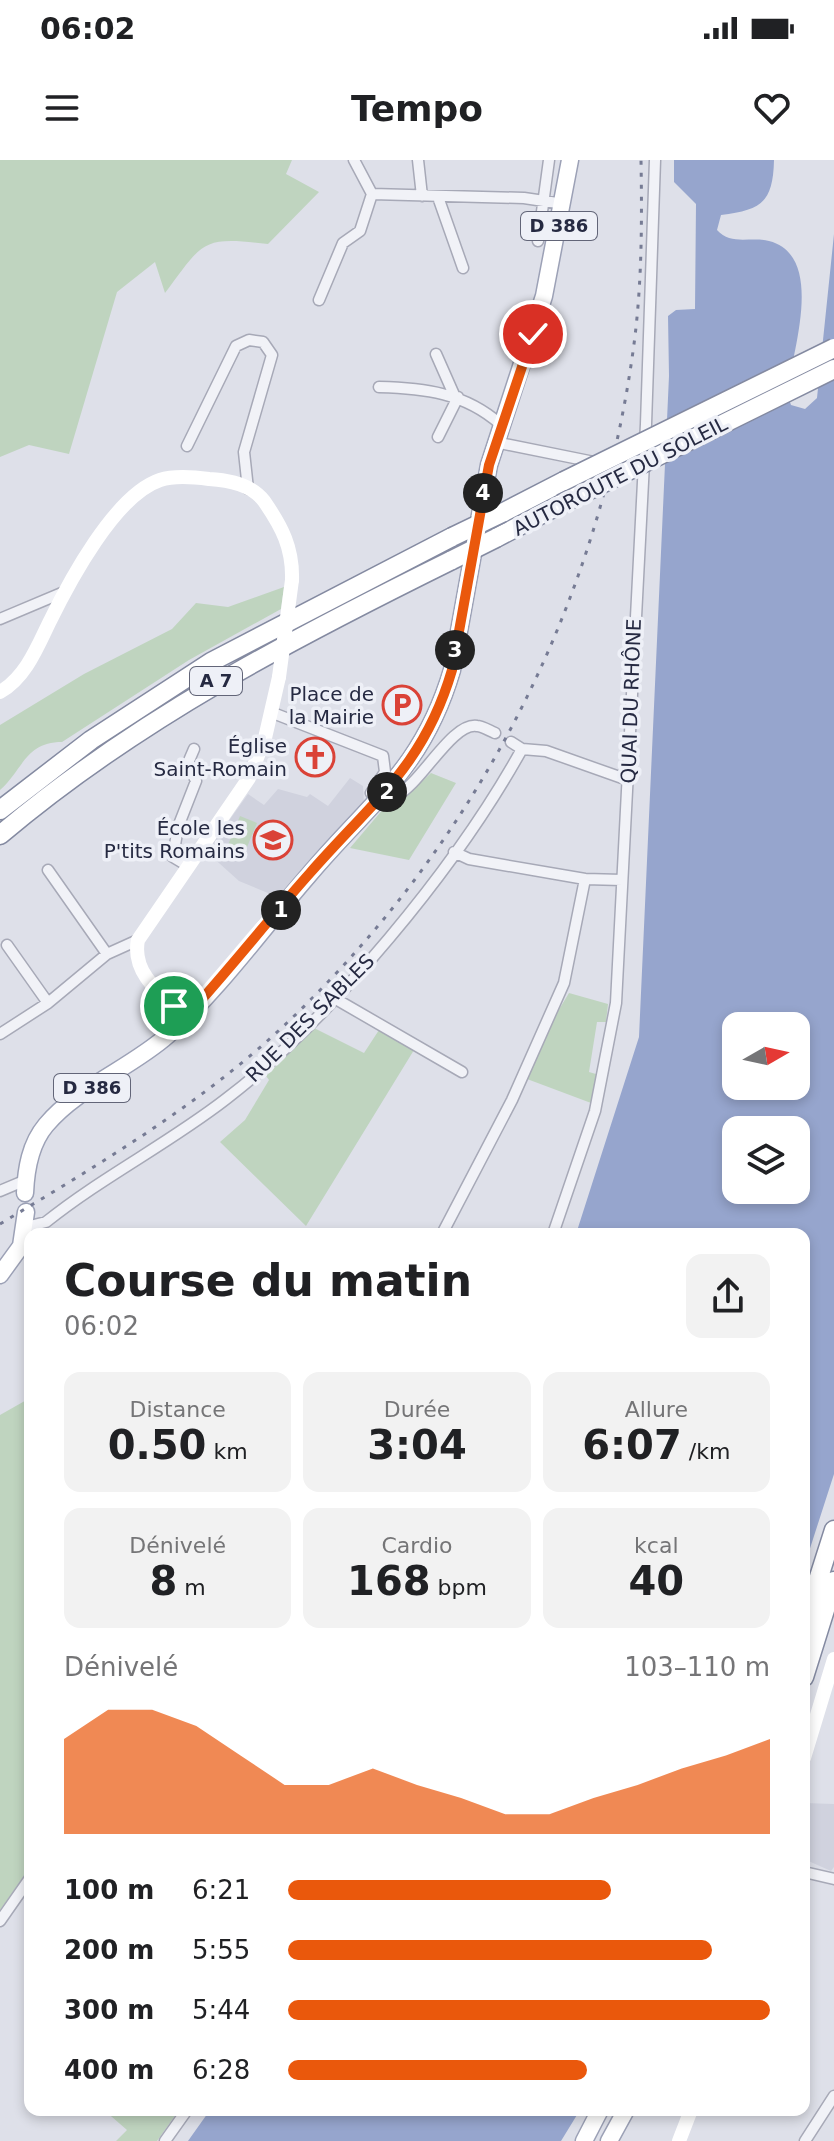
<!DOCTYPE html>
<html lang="fr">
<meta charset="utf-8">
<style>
body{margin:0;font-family:"DejaVu Sans",sans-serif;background:#f2f2f2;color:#202124;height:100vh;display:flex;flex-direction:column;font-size:30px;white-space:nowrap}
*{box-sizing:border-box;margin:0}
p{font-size:26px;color:#757577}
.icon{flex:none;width:44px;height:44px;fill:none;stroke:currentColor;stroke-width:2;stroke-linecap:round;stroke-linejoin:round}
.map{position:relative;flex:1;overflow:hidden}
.sheet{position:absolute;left:24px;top:1068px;width:786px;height:888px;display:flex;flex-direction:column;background:#fff;border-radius:16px;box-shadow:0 4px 12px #0003}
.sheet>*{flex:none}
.needle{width:52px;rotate:81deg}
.buttons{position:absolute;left:722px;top:852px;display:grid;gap:16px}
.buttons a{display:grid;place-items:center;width:88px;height:88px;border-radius:16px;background:#fff;box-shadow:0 4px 12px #0003;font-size:40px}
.pin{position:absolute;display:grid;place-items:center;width:68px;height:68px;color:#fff;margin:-34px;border:4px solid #fff;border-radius:50%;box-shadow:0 2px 8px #0007}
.km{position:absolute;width:40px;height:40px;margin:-20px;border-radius:50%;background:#222;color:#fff;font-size:22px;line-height:40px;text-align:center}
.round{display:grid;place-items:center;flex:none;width:84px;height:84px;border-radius:16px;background:#f2f2f2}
.overview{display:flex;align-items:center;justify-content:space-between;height:136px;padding:0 40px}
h1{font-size:44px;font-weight:600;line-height:60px}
.figures{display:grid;grid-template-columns:repeat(3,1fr);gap:12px;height:136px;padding:8px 40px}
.figures div{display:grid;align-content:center;border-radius:16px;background:#f2f2f2;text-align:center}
.figures b{font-size:40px;font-weight:600}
.figures small{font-size:22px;font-weight:400}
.figures p{font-size:22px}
.chart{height:224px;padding:16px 40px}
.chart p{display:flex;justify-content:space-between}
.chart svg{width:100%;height:144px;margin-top:8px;fill:#ea580c;opacity:.7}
ul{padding:0 40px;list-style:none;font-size:26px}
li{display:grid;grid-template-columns:128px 96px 1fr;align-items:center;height:60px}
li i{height:20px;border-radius:10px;background:#ea580c}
.status{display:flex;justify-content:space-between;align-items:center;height:56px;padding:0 40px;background:#fff;direction:ltr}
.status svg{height:22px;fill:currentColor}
header{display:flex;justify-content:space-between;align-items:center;height:104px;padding:0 40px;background:#fff;font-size:36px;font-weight:600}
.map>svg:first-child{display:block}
.built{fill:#d0d2de}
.green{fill:#bfd4bf}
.water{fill:#96a5cd;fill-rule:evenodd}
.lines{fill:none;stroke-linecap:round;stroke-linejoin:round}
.street-casing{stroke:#a7a9b7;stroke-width:13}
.primary-casing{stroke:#9ca1b6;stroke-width:19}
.highway-casing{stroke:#848aa1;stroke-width:21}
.street{stroke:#f1f2f7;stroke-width:10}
.secondary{stroke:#fff;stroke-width:14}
.primary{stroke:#fff;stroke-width:16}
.highway{stroke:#fff;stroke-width:18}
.rail{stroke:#767b94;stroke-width:3;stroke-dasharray:4 8;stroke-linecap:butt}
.highway-bridge-casing{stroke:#848aa1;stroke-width:21;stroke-linecap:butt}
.secondary-bridge{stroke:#fff;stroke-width:14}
.highway-bridge{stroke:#fff;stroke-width:18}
.route-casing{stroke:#fff;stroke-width:16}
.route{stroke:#ea580c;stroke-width:10}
.labels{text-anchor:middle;stroke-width:7;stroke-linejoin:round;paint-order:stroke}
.shield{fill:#eef0f7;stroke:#626578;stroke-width:2}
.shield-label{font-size:18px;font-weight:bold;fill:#262a42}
.street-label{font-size:20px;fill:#262a42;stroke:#eef0f7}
.poi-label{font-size:20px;fill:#262a42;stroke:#eef0f7;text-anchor:end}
</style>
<div class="status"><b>06:02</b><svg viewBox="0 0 49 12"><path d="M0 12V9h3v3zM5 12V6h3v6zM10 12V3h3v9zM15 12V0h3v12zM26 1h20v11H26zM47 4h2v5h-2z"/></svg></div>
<header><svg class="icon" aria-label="menu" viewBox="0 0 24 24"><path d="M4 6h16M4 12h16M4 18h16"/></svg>Tempo<svg class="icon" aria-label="heart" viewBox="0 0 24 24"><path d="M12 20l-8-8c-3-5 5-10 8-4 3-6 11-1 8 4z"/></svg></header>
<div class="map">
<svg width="834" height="1981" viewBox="0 0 834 1981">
<rect width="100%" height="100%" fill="#dee0e9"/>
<!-- built -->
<path class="built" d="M350,618l13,8 1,18 -84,94 -41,-17 -29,-26 5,-9 -2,-3 35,-49 16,11 14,-16 29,8 3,-3 18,12z
M804,1643l30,1v63l-3,4 -27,-12z"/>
<!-- green -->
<path class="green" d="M0,0h292l-6,14 33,18 -51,52c-67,-8 -64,-3 -103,49l-10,-31 -38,30 -48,162 -40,-9 -29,12z
M284,427l-3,22 -92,51 -127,82c-37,0 -39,28 -62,48v-65l84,-51 88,-45 24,-26 32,4z
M431,613l25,10 -47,77 -59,-12 34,-40 20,-10z
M240,656l17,7 -15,36 -17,-7z
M569,833l39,11 -2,18h-9l-8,50 7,2 -5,29 -64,-24 25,-58z
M314,868l50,25 15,-23 35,20 -108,176 -86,-84 25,-22 24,-40 -3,-4z
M30,1238v470l-30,42v-495z
M104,1950h75l-22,31h-41l11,-11z"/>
<!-- water -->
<path class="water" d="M674,0h100c-1,44 -14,50 -53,55l-4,15c14,16 34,6 52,11 58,15 22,115 18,152l4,12 14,4 12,-11 17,-164v1240l-30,93v-333h-228l63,-197 30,-661 -1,-60 8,-6 19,-1 1,-105 -22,-22zM736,866h60v60h-60zM736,970h60v60h-60z
M210,1950h370l-19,31h-373z"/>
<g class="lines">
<defs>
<path id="street" d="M354,0l18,34
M418,0l4,36
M438,37l25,71
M538,81l11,-81
M319,140l24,-57 17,-12 12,-37 152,4 40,6
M436,194l19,43
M379,227c45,1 86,6 121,37
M438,277l20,-40
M495,282l99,20
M187,286l49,-100 13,-6 14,2 9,13 -28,97 4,37
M0,459l64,-27
M273,553l110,43 2,16 -14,21 6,9
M522,589l24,2 82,29
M388,631l8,5c25,-12 56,-74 81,-70 5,0 13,5 18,7
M454,692l15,7 116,20 37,1
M188,706l-15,-9 5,-30 18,-46 -8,-18 6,-14
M48,710l59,84
M7,785l41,58
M334,838l128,74
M0,874l48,-31 59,-49 31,-14
M0,1031l26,-11
M26,1067l20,-5c56,-45 122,-78 180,-123 107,-82 230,-231 296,-350l-11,-7
M442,1074l70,-134 52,-117 21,-104
M553,1074l42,-123 21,-108 30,-579 9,-264
M804,1712l30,7
M0,1761l30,-43
M165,1981l22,-31
M805,1981l29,-45"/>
<path id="primary" d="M25,1033c1,-24 5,-49 21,-68 32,-38 85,-57 122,-90 52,-47 94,-106 140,-159 62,-74 115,-107 144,-206l37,-205 55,-169 26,-136
M0,1115l21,-29 5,-34
M584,1981l16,-31
M609,1981l17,-31"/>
<path id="highway" d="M502,353l62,-32
M496,378l65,-34
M0,650l91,-70 120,-78 241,-125
M0,675c137,-116 292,-196 452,-275
M804,1464l30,-94
M804,1517l30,-96"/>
</defs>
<!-- street casing -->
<use href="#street" class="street-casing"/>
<!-- primary casing -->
<use href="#primary" class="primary-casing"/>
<!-- highway casing -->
<use href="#highway" class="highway-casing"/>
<!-- street -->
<use href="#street" class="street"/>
<!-- secondary -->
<path class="secondary" d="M0,532c25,-14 37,-44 49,-69 20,-41 66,-128 111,-143 15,-5 34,-3 49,-1 19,1 43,6 55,22 18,26 29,47 28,79
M186,857c-22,-21 -55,-42 -48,-77l111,-162 16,-40 14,-61
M804,1598l30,-99
M679,1981l12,-31"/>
<!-- primary -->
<use href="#primary" class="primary"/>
<!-- highway -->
<use href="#highway" class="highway"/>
<!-- rail -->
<path class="rail" d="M0,1064c101,-61 205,-122 291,-205 187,-179 309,-417 343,-675 8,-61 8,-123 7,-184"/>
<defs>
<path id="highway-bridge" d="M564,321l270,-133
M561,344l273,-135
M452,377l50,-24
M452,400l44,-22"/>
</defs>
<!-- highway-bridge casing -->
<use href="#highway-bridge" class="highway-bridge-casing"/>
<!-- secondary-bridge -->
<path class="secondary-bridge" d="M279,517l13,-97"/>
<!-- highway-bridge -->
<use href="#highway-bridge" class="highway-bridge"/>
</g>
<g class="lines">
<defs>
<path id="route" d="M174,846l12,11c43,-47 82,-97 124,-144 62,-71 114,-107 142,-203l37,-205 44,-131"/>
</defs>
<!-- route casing -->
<use href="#route" class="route-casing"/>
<!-- route -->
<use href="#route" class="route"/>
</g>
<!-- icons -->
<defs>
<symbol id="parking-ring" viewBox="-11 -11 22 22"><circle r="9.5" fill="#eef0f7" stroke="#da4237" stroke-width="1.5"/><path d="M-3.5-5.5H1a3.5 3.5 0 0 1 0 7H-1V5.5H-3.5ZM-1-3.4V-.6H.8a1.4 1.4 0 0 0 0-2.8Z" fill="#da4237"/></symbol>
<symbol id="church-ring" viewBox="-11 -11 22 22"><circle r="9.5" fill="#eef0f7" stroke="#da4237" stroke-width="1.5"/><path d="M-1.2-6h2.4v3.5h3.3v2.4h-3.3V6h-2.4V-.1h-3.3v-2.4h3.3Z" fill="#da4237"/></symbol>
<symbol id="school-ring" viewBox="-11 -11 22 22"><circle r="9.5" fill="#eef0f7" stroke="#da4237" stroke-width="1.5"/><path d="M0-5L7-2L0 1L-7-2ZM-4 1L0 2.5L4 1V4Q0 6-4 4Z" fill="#da4237"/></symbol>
</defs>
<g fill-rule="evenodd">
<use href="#parking-ring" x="380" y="523" width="44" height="44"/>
<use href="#church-ring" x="293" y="575" width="44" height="44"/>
<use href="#school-ring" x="251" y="658" width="44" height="44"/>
</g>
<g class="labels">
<!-- shield labels -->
<g class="shield">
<rect x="521" y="52" width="76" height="28" rx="6"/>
<rect x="190" y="507" width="52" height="28" rx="6"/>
<rect x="54" y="914" width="76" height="28" rx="6"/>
</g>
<g class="shield-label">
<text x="559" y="72">D 386</text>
<text x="216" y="527">A 7</text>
<text x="92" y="934">D 386</text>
</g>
<!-- street labels -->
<g class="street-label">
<text transform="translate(620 316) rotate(-27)" y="7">AUTOROUTE DU SOLEIL</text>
<text transform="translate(631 541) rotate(-88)" y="7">QUAI DU RHÔNE</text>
<text transform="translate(310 858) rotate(-45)" y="7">RUE DES SABLES</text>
</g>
<!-- poi labels -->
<g class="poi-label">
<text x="374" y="541">Place de<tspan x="374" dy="23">la Mairie</tspan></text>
<text x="287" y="593">Église<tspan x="287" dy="23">Saint-Romain</tspan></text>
<text x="245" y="675">École les<tspan x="245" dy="23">P'tits Romains</tspan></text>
</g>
</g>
</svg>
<div class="buttons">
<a><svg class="needle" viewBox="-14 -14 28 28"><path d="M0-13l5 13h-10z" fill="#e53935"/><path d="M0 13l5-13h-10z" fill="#757577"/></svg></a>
<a><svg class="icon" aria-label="layers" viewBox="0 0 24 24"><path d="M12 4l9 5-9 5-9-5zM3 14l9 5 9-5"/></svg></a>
</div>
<div class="pin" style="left:174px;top:846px;background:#1e9e55"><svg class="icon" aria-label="arrive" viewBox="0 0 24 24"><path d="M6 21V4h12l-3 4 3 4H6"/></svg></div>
<div class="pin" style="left:533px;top:174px;background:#d93025"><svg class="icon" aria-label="check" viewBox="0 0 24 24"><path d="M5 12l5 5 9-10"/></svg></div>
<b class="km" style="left:281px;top:750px">1</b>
<b class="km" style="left:387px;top:632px">2</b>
<b class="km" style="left:455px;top:490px">3</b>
<b class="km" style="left:483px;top:333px">4</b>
<section class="sheet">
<div class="overview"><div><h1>Course du matin</h1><p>06:02</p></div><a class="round"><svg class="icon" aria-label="share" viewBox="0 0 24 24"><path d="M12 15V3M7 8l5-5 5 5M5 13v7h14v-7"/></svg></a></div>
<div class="figures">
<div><p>Distance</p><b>0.50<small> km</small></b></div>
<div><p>Durée</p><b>3:04</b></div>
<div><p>Allure</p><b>6:07<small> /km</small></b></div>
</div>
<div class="figures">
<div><p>Dénivelé</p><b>8<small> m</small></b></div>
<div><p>Cardio</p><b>168<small> bpm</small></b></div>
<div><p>kcal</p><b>40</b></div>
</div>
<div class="chart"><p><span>Dénivelé</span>103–110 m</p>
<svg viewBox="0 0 160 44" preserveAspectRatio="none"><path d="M0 44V15L10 6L20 6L30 11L40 20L50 29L60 29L70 24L80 29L90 33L100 38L110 38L120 33L130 29L140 24L150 20L160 15V44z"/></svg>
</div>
<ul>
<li><b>100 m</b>6:21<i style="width:67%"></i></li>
<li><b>200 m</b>5:55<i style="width:88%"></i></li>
<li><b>300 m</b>5:44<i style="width:100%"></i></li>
<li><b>400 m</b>6:28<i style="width:62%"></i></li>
</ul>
</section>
</div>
